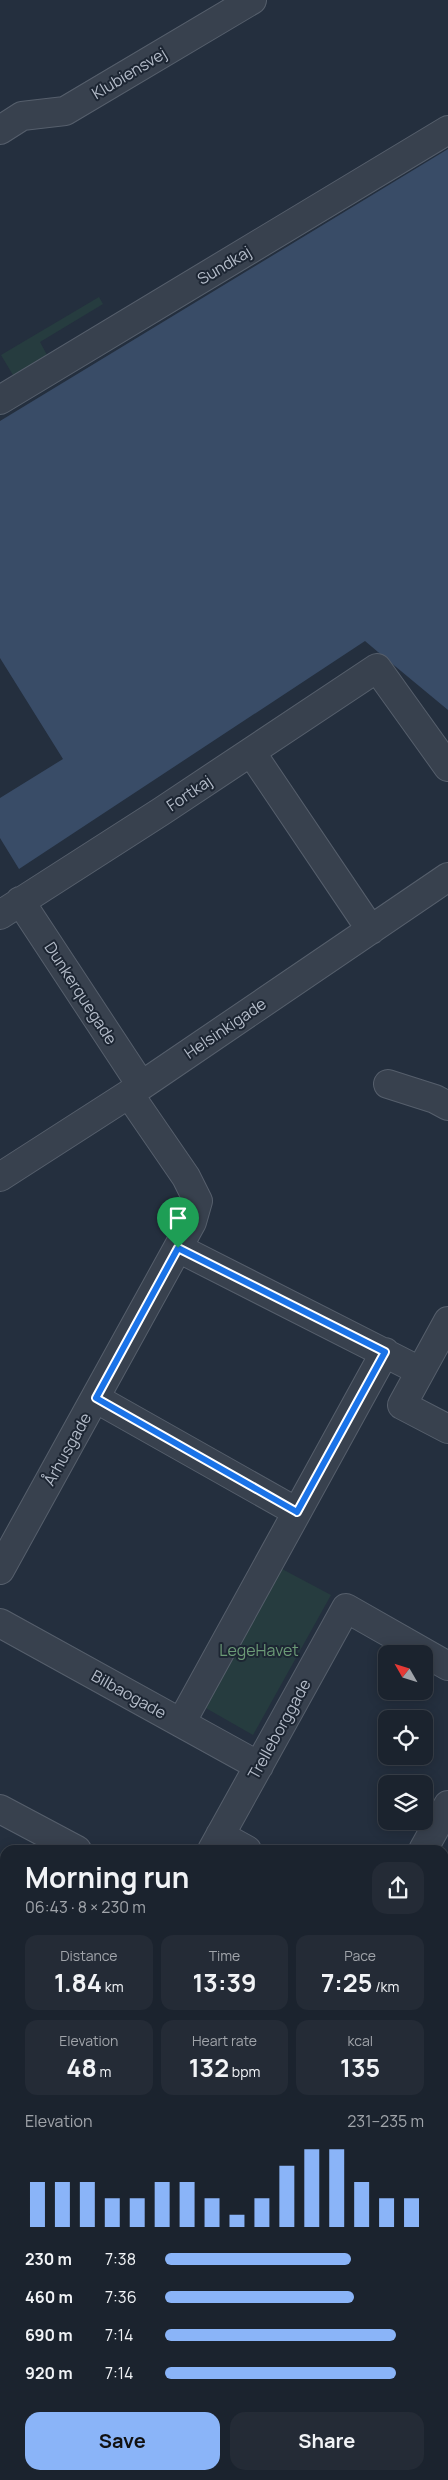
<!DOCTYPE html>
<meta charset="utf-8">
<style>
body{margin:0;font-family:Manrope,sans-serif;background:#242b36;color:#f1f3f6;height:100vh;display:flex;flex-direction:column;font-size:19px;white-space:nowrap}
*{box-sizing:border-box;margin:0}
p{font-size:16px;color:#a0a4aa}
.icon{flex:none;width:28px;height:28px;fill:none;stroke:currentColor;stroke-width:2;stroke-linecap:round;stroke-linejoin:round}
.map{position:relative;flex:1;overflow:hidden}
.panel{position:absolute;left:0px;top:1845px;width:449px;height:635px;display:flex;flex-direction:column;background:#1b232e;border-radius:15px 15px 0 0;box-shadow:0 2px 12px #0003,0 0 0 1px #39404a}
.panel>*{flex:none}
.needle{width:32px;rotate:309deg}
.buttons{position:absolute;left:378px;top:1645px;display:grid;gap:10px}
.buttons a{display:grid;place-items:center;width:55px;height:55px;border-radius:10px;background:#1b232e;box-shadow:0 2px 12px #0003,0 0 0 1px #39404a;font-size:25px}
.pin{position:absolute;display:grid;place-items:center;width:42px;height:42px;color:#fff;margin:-51px -21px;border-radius:50% 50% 50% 0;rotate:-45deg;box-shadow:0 0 5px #0007}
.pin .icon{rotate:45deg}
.round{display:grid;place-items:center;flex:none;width:52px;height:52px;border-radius:15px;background:#242b36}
.head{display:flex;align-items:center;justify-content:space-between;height:85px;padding:0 25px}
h1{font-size:28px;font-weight:700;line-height:38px}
.figures{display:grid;grid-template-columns:repeat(3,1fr);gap:8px;height:85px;padding:5px 25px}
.figures div{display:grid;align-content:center;border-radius:12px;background:#242b36;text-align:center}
.figures b{font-size:25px;font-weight:700}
.figures small{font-size:14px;font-weight:400}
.figures p{font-size:14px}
.chart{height:140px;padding:10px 25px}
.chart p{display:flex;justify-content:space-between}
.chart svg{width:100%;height:90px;margin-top:5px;stroke:#8ab4f8;stroke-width:6}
.button{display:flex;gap:10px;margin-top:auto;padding:10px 25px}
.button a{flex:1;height:58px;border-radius:15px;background:#8ab4f8;color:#111;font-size:20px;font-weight:700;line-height:58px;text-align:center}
.button a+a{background:#242b36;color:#f1f3f6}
ul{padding:0 25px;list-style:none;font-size:16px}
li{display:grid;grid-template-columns:80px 60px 1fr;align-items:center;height:38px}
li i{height:12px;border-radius:6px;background:#8ab4f8}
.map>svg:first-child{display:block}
.green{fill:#263c3f}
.water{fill:#394c67}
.pier{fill:#242f3e}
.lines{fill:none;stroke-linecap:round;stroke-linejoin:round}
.minor-casing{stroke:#565f6c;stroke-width:30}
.minor{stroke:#38414e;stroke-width:28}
.route-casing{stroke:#fff;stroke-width:10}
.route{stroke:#1a73e8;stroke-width:6}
.labels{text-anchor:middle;stroke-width:4;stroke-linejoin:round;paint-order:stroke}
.street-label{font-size:16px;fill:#b4bcc9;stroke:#1d2633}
.park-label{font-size:16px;fill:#6b9a76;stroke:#1d2633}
</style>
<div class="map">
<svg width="448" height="2480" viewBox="0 0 448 2480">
<rect width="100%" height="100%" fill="#242f3e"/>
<!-- green -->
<path class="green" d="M99,297l4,7 -63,38 7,13 -34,20 -12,-20z
M267,1561l64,34 -78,140 -63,-36z"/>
<!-- water -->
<path class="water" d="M448,149v561l-70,-58 -378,245v-99l63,-39 -63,-101v-237z
M448,1888v592h-268l-12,-5h276v-577z"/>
<!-- pier -->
<path class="pier" d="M365,641l13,11 -378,248v-62l19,31z"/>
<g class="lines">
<defs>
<path id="minor" d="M0,130l22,-14 43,-5 187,-111
M0,400l448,-270
M251,752l120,178
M20,901l121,184
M0,915l162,-104 215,-143 71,99
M388,1084l47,15 13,7
M0,1177l129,-83 319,-217
M178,1248l242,123
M448,1321l-46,84 46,24
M95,1398l202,114
M0,1570l192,-348 6,-21 -12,-24 -57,-83
M0,1623l259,143
M181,1723l204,-371
M0,1809l77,41
M220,1835l27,15
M212,1850l134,-242 102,58
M423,1850l25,-45
M0,2077l5,3
M0,2184l5,3
M0,2230l5,-9
M0,2263l5,3
M75,2480l3,-5"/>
</defs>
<!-- minor casing -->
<use href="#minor" class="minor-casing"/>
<!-- minor -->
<use href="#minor" class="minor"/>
</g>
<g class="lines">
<defs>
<path id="route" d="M178,1248l207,104 -88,160 -201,-114z"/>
</defs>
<!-- route casing -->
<use href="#route" class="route-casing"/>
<!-- route -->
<use href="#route" class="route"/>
</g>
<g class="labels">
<!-- street labels -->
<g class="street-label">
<text transform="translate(129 73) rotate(-31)" y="6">Klubiensvej</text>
<text transform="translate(224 265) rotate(-31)" y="6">Sundkaj</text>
<text transform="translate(189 793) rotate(-34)" y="6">Fortkaj</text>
<text transform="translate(81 993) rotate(57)" y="6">Dunkerquegade</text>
<text transform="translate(225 1028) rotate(-34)" y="6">Helsinkigade</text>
<text transform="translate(67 1449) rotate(-61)" y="6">Århusgade</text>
<text transform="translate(129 1694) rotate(29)" y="6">Bilbaogade</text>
<text transform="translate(279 1729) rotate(-61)" y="6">Trelleborggade</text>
</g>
<!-- park labels -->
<g class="park-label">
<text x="259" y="1656">LegeHavet</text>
</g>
</g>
</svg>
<div class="buttons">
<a><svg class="needle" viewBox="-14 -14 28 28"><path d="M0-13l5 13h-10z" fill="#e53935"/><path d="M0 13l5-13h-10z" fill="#a0a4aa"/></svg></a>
<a><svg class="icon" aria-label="locate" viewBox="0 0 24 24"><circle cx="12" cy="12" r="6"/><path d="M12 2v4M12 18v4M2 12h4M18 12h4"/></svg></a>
<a><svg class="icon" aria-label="layers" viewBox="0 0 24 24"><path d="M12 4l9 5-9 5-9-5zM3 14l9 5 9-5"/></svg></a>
</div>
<div class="pin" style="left:178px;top:1248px;background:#1e9e55"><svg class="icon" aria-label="arrive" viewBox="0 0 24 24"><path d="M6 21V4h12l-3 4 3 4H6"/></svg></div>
<section class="panel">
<div class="head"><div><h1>Morning run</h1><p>06:43 · 8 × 230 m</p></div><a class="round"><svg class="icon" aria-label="share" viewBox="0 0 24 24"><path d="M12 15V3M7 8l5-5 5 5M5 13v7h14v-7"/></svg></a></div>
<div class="figures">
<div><p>Distance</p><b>1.84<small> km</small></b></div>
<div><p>Time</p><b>13:39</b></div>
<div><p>Pace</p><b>7:25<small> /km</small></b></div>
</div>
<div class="figures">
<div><p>Elevation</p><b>48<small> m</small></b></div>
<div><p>Heart rate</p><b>132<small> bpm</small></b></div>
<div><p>kcal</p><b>135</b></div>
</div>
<div class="chart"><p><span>Elevation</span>231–235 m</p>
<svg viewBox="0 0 160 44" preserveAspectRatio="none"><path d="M5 44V22M15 44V22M25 44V22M35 44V30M45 44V30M55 44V22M65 44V22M75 44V30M85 44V38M95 44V30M105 44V14M115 44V6M125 44V6M135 44V22M145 44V30M155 44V30"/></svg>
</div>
<ul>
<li><b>230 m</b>7:38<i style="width:72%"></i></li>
<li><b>460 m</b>7:36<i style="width:73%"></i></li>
<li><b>690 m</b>7:14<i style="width:89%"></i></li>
<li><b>920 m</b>7:14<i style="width:89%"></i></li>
</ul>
<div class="button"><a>Save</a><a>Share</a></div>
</section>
</div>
